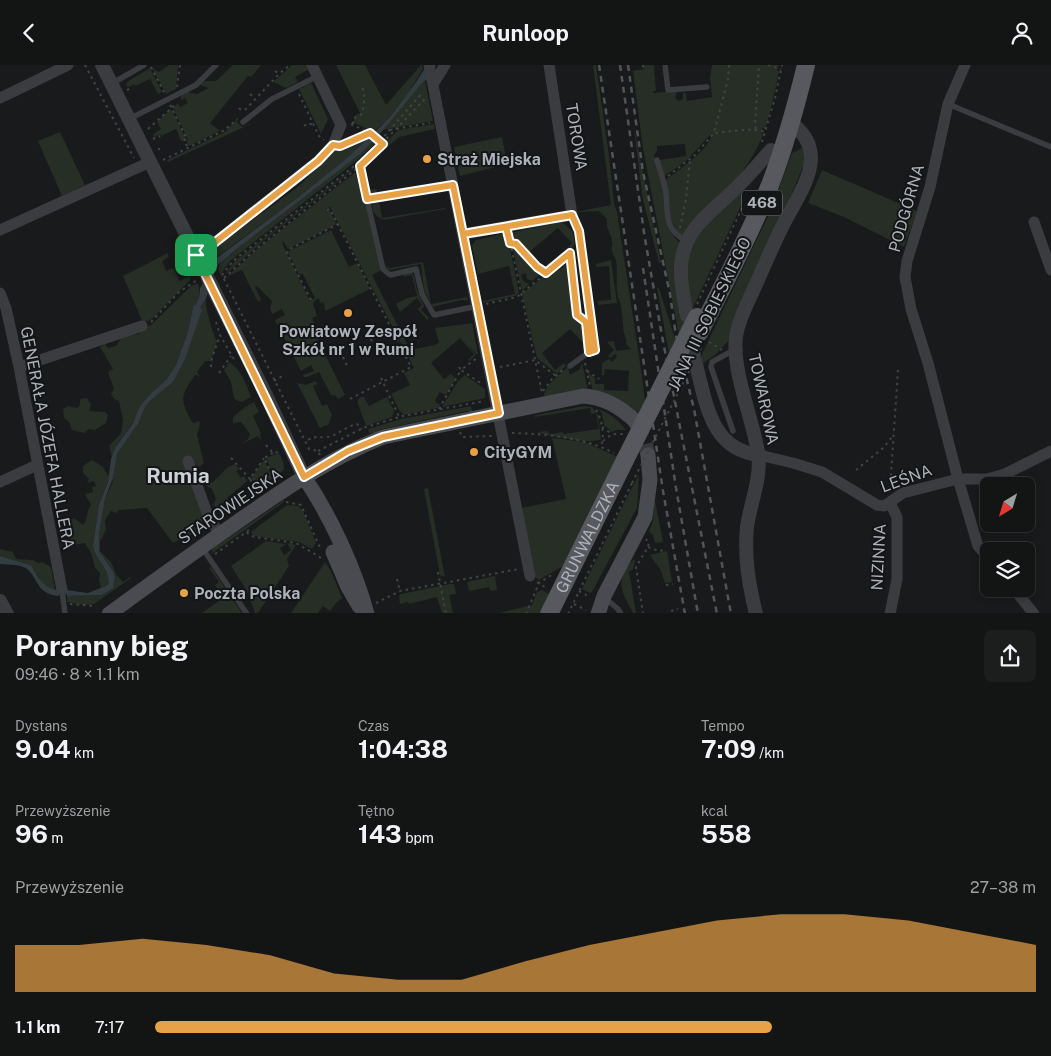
<!DOCTYPE html>
<html lang="pl">
<meta charset="utf-8">
<style>
body{margin:0;font-family:"Public Sans",sans-serif;background:#1c1d1d;color:#f1f3f6;height:100vh;display:flex;flex-direction:column;font-size:19px;white-space:nowrap}
*{box-sizing:border-box;margin:0}
p{font-size:16px;color:#9d9ea0}
.icon{flex:none;width:28px;height:28px;fill:none;stroke:currentColor;stroke-width:2;stroke-linecap:round;stroke-linejoin:round}
.map{position:relative;height:548px;overflow:hidden}
.drawer{display:flex;flex-direction:column;background:#131414;flex:1}
.drawer>*{flex:none}
.needle{width:32px;rotate:218deg}
.fabs{position:absolute;left:980px;top:412px;display:grid;gap:10px}
.fabs a{display:grid;place-items:center;width:55px;height:55px;border-radius:8px;background:#131414;box-shadow:0 2px 8px #0003,0 0 0 1px #323334;font-size:25px}
.pin{position:absolute;display:grid;place-items:center;width:42px;height:42px;color:#fff;margin:-21px;border-radius:10px;box-shadow:0 2px 8px #0006}
.round{display:grid;place-items:center;flex:none;width:52px;height:52px;border-radius:8px;background:#1c1d1d}
.headline{display:flex;align-items:center;justify-content:space-between;height:85px;padding:0 15px}
h1{font-size:28px;font-weight:700;line-height:38px}
.stats{display:grid;grid-template-columns:repeat(3,1fr);gap:8px;height:85px;padding:5px 15px}
.stats div{display:grid;align-content:center}
.stats b{font-size:25px;font-weight:700}
.stats small{font-size:14px;font-weight:400}
.stats p{font-size:14px}
.chart{height:140px;padding:10px 15px}
.chart p{display:flex;justify-content:space-between}
.chart svg{width:100%;height:90px;margin-top:5px;fill:#e7a146;opacity:.7}
ul{padding:0 15px;list-style:none;font-size:16px}
li{display:grid;grid-template-columns:80px 60px 1fr;align-items:center;height:38px}
li i{height:12px;border-radius:6px;background:#e7a146}
header{display:flex;justify-content:space-between;align-items:center;height:65px;padding:0 15px;background:#131414;font-size:22px;font-weight:700}
.map>svg:first-child{display:block}
.green{fill:#262e26}
.water{fill:#323c41}
.lines{fill:none;stroke-linecap:round;stroke-linejoin:round}
.tertiary-tunnel{stroke:#37383b;stroke-width:14;stroke-dasharray:14 7;stroke-linecap:butt}
.secondary-tunnel{stroke:#37383b;stroke-width:15;stroke-dasharray:15 8;stroke-linecap:butt}
.path{stroke:#414347;stroke-width:2;stroke-dasharray:2.5 4;stroke-linecap:butt}
.service{stroke:#3b3c40;stroke-width:5.5}
.minor{stroke:#3b3c40;stroke-width:11}
.tertiary{stroke:#3b3c40;stroke-width:14}
.secondary{stroke:#494b50;stroke-width:15}
.primary{stroke:#57595f;stroke-width:18}
.rail{stroke:#525459;stroke-width:2.5;stroke-dasharray:6 5;stroke-linecap:butt}
.path-bridge{stroke:#414347;stroke-width:2;stroke-dasharray:2.5 4;stroke-linecap:butt}
.primary-bridge{stroke:#57595f;stroke-width:18}
.route-casing{stroke:#fff;stroke-width:10}
.route{stroke:#e7a146;stroke-width:6}
.poi-dot{fill:#e7a146;stroke:#141516;stroke-width:2}
.labels{text-anchor:middle;stroke-width:4;stroke-linejoin:round;paint-order:stroke}
.shield{fill:#141516;stroke:#7f8389;stroke-width:1}
.shield-label{font-size:15px;font-weight:bold;fill:#adb2ba}
.street-label{font-size:16px;fill:#adb2ba;stroke:#141516}
.poi-label{font-size:16px;font-weight:bold;fill:#adb2ba;stroke:#141516;text-anchor:start}
.district-label{font-size:21px;font-weight:bold;fill:#cdd1d6;stroke:#141516}
</style>
<header><svg class="icon" aria-label="back" viewBox="0 0 24 24"><path d="M15 5l-7 7 7 7"/></svg>Runloop<svg class="icon" aria-label="person" viewBox="0 0 24 24"><circle cx="12" cy="8" r="4"/><path d="M4 21q1-7 8-7t8 7"/></svg></header>
<div class="map">
<svg width="1051" height="549" viewBox="0 0 1051 549">
<rect width="100%" height="100%" fill="#191a1b"/>
<!-- green -->
<path class="green" d="M169,0h9l-2,24 -10,5 -14,-26 7,4z
M233,0h28l-10,12 -3,-1 -38,47 10,8 -31,15 -3,-5 2,-1 -15,-32 5,-5 2,4 8,-4 -3,-5 -4,2v-4l6,-4 10,2 12,-6 -9,-3 3,-4h13z
M292,0h16l1,4 -14,8 3,5 -12,6 -13,-6z
M336,0h29l21,40 35,-40h1l1,4 -17,27 -15,20 -17,16 -20,-9v-7l6,-3z
M593,0h3l13,91 5,47 3,9 25,164 3,26 -6,14 -46,-25 -5,-18 7,5v6h9v6l24,1 1,-20 -24,-2 -1,6 -2,1v-13l7,-4 3,3 5,-5 -2,-3 -5,4 -2,-2 6,-6 -7,-8 7,-1 2,10 15,-2 -5,-5c1,-5 -1,-7 -2,-11 -2,-11 -1,-23 -5,-34 -4,-8 -1,-29 -3,-38 -1,-4 -4,-8 -4,-11 -1,-6 1,-2 0,-8 0,-9 -7,-13 -5,-23l-8,-8 -24,1 36,-7z
M644,0h10l2,26h-3v2l24,-2 -2,7 4,3 4,-2v-6h3l1,8 25,-4 -2,-20 2,-12h68l-2,1 -1,5h2c-4,20 -8,39 -14,58l-3,-1 -1,4 2,3c-16,40 -50,69 -79,101l-5,-2 -10,-17 -5,-36c12,-9 48,-33 48,-48l-25,27 -24,17 -4,-17 27,-4 -1,-12 -28,2v5l-3,4c3,10 6,21 9,31 4,22 0,43 19,59l-2,47 5,32 -6,11 -36,-186 -10,-78 11,-2z
M150,3l12,24 -4,2 -8,-15 -15,7 -1,-2 -5,3 -3,-1 1,-4z
M425,16l8,40 -51,9 39,-47z
M311,18l17,36 -7,15 -22,-45z
M171,44l15,30 -5,2 -5,-12 -15,7 -1,-2 -6,3 -1,-3 8,-5 -4,-7z
M239,52l-2,5 5,5 15,-6 -89,41 -1,-2 58,-28z
M633,57l28,141h-2l-16,-63z
M434,59l1,5 -36,8 -31,27 -2,6 3,20 7,-1 2,6 -8,1 -6,-27 -2,-2 -3,3 22,100 -9,5 38,75 25,-5 4,-3 -4,-14 37,-5 6,31 -1,1 -10,-11 9,11 -7,6 -1,-1 6,-6 -14,-16 -29,25 13,16 7,-5 5,5 -10,16 -6,-3 -5,8 2,4h3l-2,4 -34,7 -5,-5 -8,-16 19,-9 -6,-12 10,-5 -84,-161 -4,2 1,2h3l6,12 -1,2 -47,24 -4,-7 -2,1 28,58 5,-3 -12,-24h-4l-11,-21 1,-2 42,-21 18,37 8,-4 13,26 -45,22 -1,-9 -3,1 -3,-5 -5,5 4,13 -5,2 6,12 -4,2 31,63 -7,4 -2,-3 -5,-1 -12,-23 -12,5h-3l-1,-2 11,-4 -3,-6 -10,6 -26,-51 10,-5 -3,-6 -10,5 -2,-6 2,-7 -15,-15 -2,1 6,13 -3,2 -16,-32 -14,6 28,-26 106,-83 36,-37z
M60,67l25,53 -23,11 -24,-55z
M368,70h3l-24,23 -51,41 -82,60v3l-4,-9 3,-3 87,-65 37,-37z
M502,72l5,27 -47,12 -6,-29z
M375,74l2,2 -1,2 -20,18 -117,93 -8,6 -11,15c-4,-9 0,-11 7,-18l123,-96z
M377,80l-22,23 -87,69 -43,38 9,-13 121,-95z
M804,82l2,12 -14,34 -16,33 -44,111 -17,18 -14,10 1,-11 69,-144 21,-57z
M822,105l95,41 -13,36 -60,-30 -36,-14z
M744,123l-2,4 4,3 -55,117 -5,-50 11,-30z
M379,136l3,17 63,-10v1l-61,11c-7,-3 -14,-8 -11,-17z
M562,157l11,10 2,11 -4,7 -3,-3 4,-4 -14,-15 -29,24 14,16 8,-7 3,3 -9,7c-13,-6 -19,-27 -34,-29l-2,-9z
M377,163l7,37 6,3 33,-6 8,42 36,-7 1,3h-7l-28,7 -9,-17 -3,-26 -31,6 -6,-4z
M507,168l12,60 -4,3 -32,7v-2l32,-7 -6,-28 -31,8 -6,-29 4,-5z
M512,180l8,5 16,18 7,4 -11,9 -5,-2 -1,-6 -5,2 2,6 6,3 -7,7z
M168,188l1,4 -7,4 4,10 7,-3 7,13 10,-5v4l-38,39 -9,4 -20,-47z
M611,195l6,43 -19,2v-4l13,-1 -2,-34 -13,1v-3z
M570,196l6,51 -3,-2 -2,2 13,10 3,21 -3,5 -2,-1 3,-2 -15,-16 -28,24 13,17 9,-7 2,3 -9,8 -20,-16 -15,-64 34,-28 3,4z
M411,207l3,4 3,14 7,16 -3,4 8,8 -2,2 -9,-11 4,-4 -5,-7 -17,14 -4,-8 11,-6 10,-2 -5,-21 -9,2 1,-3z
M198,218l2,11 -4,12 -3,1 -5,24 -12,34 -10,15 -15,13 -11,13 -4,12 -21,30 -3,9 -3,-11 12,-13 2,-13 -4,-19 -5,-2 -3,-5 3,-5 -6,-17 5,-3 -13,-22 5,-3 3,4 8,-2 6,-9 17,-3 6,-6 6,-3 40,-39z
M657,223h2l17,54 -7,12z
M206,233c-1,10 6,34 11,43l-6,20h-6l-8,11 3,4 -5,-1c-15,22 -15,24 -3,47l2,1 5,-2 1,3 -3,11 7,28 -5,4 -6,-5 12,58 -1,5 -23,18 -2,-3 -6,3 -26,-35 -28,2 -3,3 -5,-2 -6,9 1,10 -6,11v10l11,11 5,12 7,8 7,-5 1,1 -37,26 -10,1 -17,-3v-6l35,-1 11,-8 2,-9 -1,-5 -15,-22v-17l6,-35 7,-15 5,-30 21,-30 7,-17 5,-6 23,-19 27,-74z
M229,297c12,7 17,22 22,35l-9,5 -6,-2 -2,-2 -3,-16 -7,-12z
M582,298l6,27 -45,8c3,-14 15,-22 25,-31l2,8 10,-6z
M465,310l20,14v9l-43,9 16,-26z
M315,316l3,3 -5,2 9,20 5,-2 5,11 -4,11 -2,-1 -6,3 -23,-45 9,2z
M361,332h3l5,9 18,-9 7,14 -2,6 -26,9 -8,-22v-4z
M87,333l4,6 -2,7 16,1 3,3 -2,8 -11,7 -6,-1 -5,4 -12,-3 -3,-8 -5,-4 -1,-9 5,-3 9,2 3,-3v-6z
M254,337l5,10 -6,4 8,17 -1,2 1,6 -3,-5 -17,8 7,-5 2,-5 -9,-12 -8,1v-6l12,-10z
M471,341l1,6 -5,-1 -89,19 -2,3h-7l-1,-4 33,-10z
M584,341l8,1 6,8 3,24c-11,6 -51,-3 -64,-7l11,-1 1,3 14,-2v2l36,-5 -3,-16 -5,1 -1,-6 -55,9v-2z
M599,344c12,5 19,11 27,21h-11l-3,2 -8,-7 -2,-11z
M552,373l33,4 33,15 -55,109 -24,14 -4,-3 -14,-69 45,-9z
M279,388c3,6 6,11 5,17l-9,7 -9,-19z
M92,395l11,7 6,10 -1,5 -9,22 -6,41c1,15 18,24 15,40l-7,3 -2,-8 1,-7 -5,-5 -4,-15 -6,-10 -13,2 -2,-5 1,-21 3,-1 9,7c5,-6 3,-14 8,-20l-6,-11 8,-2 -1,-5 4,-1 -2,-5 -7,2 2,-4 -6,-6v-7z
M264,395l9,18 -15,10 -7,-10z
M235,399l4,5 -3,2 5,7 3,-2 3,5 -20,17 2,3 -2,2h-5l-5,5 -4,-3 3,-6 -4,-10 -4,-2 -3,-3 5,-4 2,3 16,-16z
M639,410l-2,33 -45,84 -2,1 -8,-4 48,-98z
M428,423l17,89 -5,-2 -16,-86z
M284,435v2l-73,52 2,-6z
M654,436h1l8,41 -8,1 -2,-8 -4,-3 4,-12z
M287,440l11,1 5,5 13,32 -4,6 -13,-7 -45,-6 -3,-4z
M266,476l20,3 -6,4 4,7 7,-5 -4,-7 9,2 -9,14 2,7 -31,47h-3l-8,-22 -16,-25z
M0,484l13,3 3,7 17,1 5,3 5,-1 8,5 4,23 -6,-2 -6,-4 -12,-19 -31,-9z
M667,486l5,31 -7,1 -5,-14 -10,-14z
M635,494l-2,11 -4,1 7,42h-3c-7,-15 -17,-25 -8,-42 3,-5 5,-9 10,-12z
M325,497l6,9 11,27 -6,5 -6,8 -7,-5 -5,7h-27z
M211,502l31,46h-40l21,-15 -8,-13 4,-3 -10,-14z
M495,511l2,14 -6,1 -2,-4 -20,4 -2,-9z
M450,519h4l2,10 -7,1 4,18h-11l-5,-16 -28,7 -1,-2 -8,2 -1,-8 2,-2z
M542,525l7,4 -9,19 -45,1 37,-9 5,-13z"/>
<!-- water -->
<path class="water" d="M427,0h9l-10,15 -5,4 -42,51 -4,-3 16,-16 25,-34z
M371,70l4,4 -15,15 -127,98 -15,13 -7,16 1,2 -6,15 -6,10 2,2 -17,49 -12,23 -23,19 -5,6 -7,17 -21,30 -4,24 -8,21 -6,35v17l15,22 1,5 -2,10 -11,7 -35,1 -2,-6 23,3 20,-8c3,-17 -14,-25 -15,-40l6,-41 9,-22 3,-23 4,-11 18,-25 7,-17 11,-13 15,-13 10,-15 12,-34 5,-24 1,-2h2l4,-11v-6l12,-19 2,-9 82,-61 51,-41z
M0,491l31,9c7,12 13,24 27,25l1,6c-23,-2 -20,-17 -32,-27 -6,-5 -19,-4 -27,-5z"/>
<g class="lines">
<!-- tertiary-tunnel -->
<path class="tertiary-tunnel" d="M689,264l6,32"/>
<!-- secondary-tunnel -->
<path class="secondary-tunnel" d="M636,358l9,20 3,12"/>
<!-- path -->
<path class="path" d="M85,0l49,93
M643,0v4
M729,0l-1,14 -14,54c15,-1 38,-6 51,-1
M768,0l13,4
M151,2l14,27
M275,6l4,3
M177,22l3,-22
M127,25l6,-3
M250,29l5,5
M299,29l20,42 5,4
M170,40l17,34 -3,1 4,8
M239,43l4,4
M245,45l34,-36 11,-9
M351,59l19,9 11,9
M353,59v-5l8,-4c4,-10 4,-19 1,-29
M304,61l4,-3 5,2
M148,64l28,-25
M756,64l-1,-4 4,-60
M390,65l40,-7
M153,74l6,-3 1,1
M762,77l13,-44 7,-33
M344,79l26,-11
M158,84h2
M163,95l62,-30 12,-11
M357,98l3,3 6,27
M668,111l27,-21 19,-22
M374,132l69,-11
M327,145l3,-1 81,158 -61,32
M680,163l6,-29 4,-40
M509,171l33,157
M570,188l7,62 6,5
M546,208l29,-25
M224,213l31,-28 105,-84 65,-67
M311,235l-24,-47 1,-3 50,-26
M486,239l31,-7 29,-24 -9,-6 -21,-23 -6,-1
M697,239l52,-111 -2,-1
M151,257l27,-29 19,-13
M216,257l4,13 16,28
M371,274l1,3
M709,277l13,8
M343,292l4,9
M585,298l5,23
M211,302l1,-9 8,-23
M459,302l2,3 16,-12
M500,302l35,-7 21,16
M587,306l12,8
M219,308l12,-17
M381,313l18,39
M274,316l10,-6
M543,326l9,-12 12,-10
M439,344l22,-39 21,14
M596,345c6,9 9,26 5,36
M602,362l10,7
M460,367l2,5 30,-1
M512,368c34,1 71,4 102,20
M308,375c9,-5 10,-2 19,-3 10,-1 19,-11 30,-13l5,5
M603,376l9,-7h12
M266,380l7,8 6,-1
M318,386l45,-23 40,-12 82,-15
M273,388l-9,5 11,23
M320,390l-2,-4 -9,-2 -87,-174 11,-14 120,-94 27,-26 43,-49
M231,393l19,21
M856,405l27,-22 9,-11
M890,424l8,-119
M259,427l-9,-13 14,-21
M286,437l15,3 20,45
M247,467l2,3 6,2 41,6 27,16
M648,482l11,4 6,-1
M215,489l37,-26
M438,507l8,42
M397,514l3,12
M537,517l11,7
M666,520l7,-1
M579,526l11,6
M376,538l24,-12 119,-22
M70,539l25,2
M574,539l12,6
M671,546l7,-2
M526,549l13,-31 14,-9
M568,549l64,-131
M643,549l-7,-47 12,-20 1,-4 -3,-4"/>
<!-- service -->
<path class="service" d="M665,0l3,25 39,-3
M111,19l33,-19
M948,39l103,43
M129,54l67,-34 20,-20
M243,57l29,-23 46,-23
M657,95c3,11 8,23 9,34 2,22 -2,34 20,47
M367,134l16,70 7,6 26,-6 6,25 12,21 44,-9
M570,301l19,-14 6,-2 -16,-119 -7,-16
M733,366l-22,-64 1,-5 22,-12
M203,484l44,65
M62,525l3,24
M605,533l13,11 3,5"/>
<!-- minor -->
<path class="minor" d="M429,0l101,511
M965,0l-17,39 -18,83 -23,74 -2,16 6,32 17,54 30,116 20,67 11,12
M433,19l12,-19
M0,33l68,-33
M1034,157l17,48
M0,165l150,-68
M463,169l109,-19 -23,-150
M196,190l8,-4 114,-90 15,-16 8,-20 -29,-60
M0,228l6,15 13,59 43,223
M19,302l123,-41
M759,390l34,8 29,9 55,33 7,1 19,-13 55,-14h29l18,-5 46,-23
M188,396l21,57 11,16
M0,417l37,-17
M1014,524l20,25
M890,549l7,-35v-62l-7,-14"/>
<!-- tertiary -->
<path class="tertiary" d="M102,0l163,328 39,84
M687,251c-3,-16 -7,-33 -6,-50 3,-41 34,-55 59,-82 11,-11 21,-23 31,-34
M695,296c11,39 14,88 64,94
M0,536l7,13
M756,549c-7,-29 -12,-57 -9,-87 3,-23 15,-50 11,-74 -5,-35 -29,-88 -21,-122 4,-17 13,-33 20,-49 8,-18 16,-37 25,-55 10,-21 29,-46 29,-69 0,-15 -9,-27 -20,-35"/>
<!-- secondary -->
<path class="secondary" d="M304,412c26,38 51,92 63,137
M333,487l15,35 11,19
M109,549c38,-28 76,-55 114,-82 51,-36 102,-72 160,-95l200,-41c21,1 38,11 53,26
M598,549l6,-18 41,-79 5,-37 -2,-25"/>
<!-- primary -->
<g class="primary">
<path d="M699,268c25,-49 50,-97 71,-148 15,-39 26,-79 36,-120"/>
<path id="s1" d="M549,549l76,-154"/>
</g>
<!-- rail -->
<path class="rail" d="M599,0l64,426 22,123
M620,0l25,174 17,97 55,278
M628,0l15,107 27,122 6,42 18,73 37,205
M643,203l33,220 22,126"/>
<!-- path-bridge -->
<path class="path-bridge" d="M632,418l71,-139"/>
<!-- primary-bridge -->
<path class="primary-bridge" d="M625,395l72,-143"/>
</g>
<g class="lines">
<defs>
<path id="route" d="M196,190l108,222 44,-26 35,-14 116,-24 -36,-179 109,-19 7,16 16,119 -6,2 -3,-30 -9,-7 -7,-62 -24,20 -9,-6 -21,-23 -6,-1 -4,-16 -43,7 -10,-49 -86,14 -7,-33 23,-22 -13,-11 -30,13 -7,-1 -15,16 -114,90 -8,4"/>
</defs>
<!-- route casing -->
<use href="#route" class="route-casing"/>
<!-- route -->
<use href="#route" class="route"/>
</g>
<!-- markers -->
<g class="poi-dot">
<circle cx="427" cy="94" r="5"/>
<circle cx="348" cy="248" r="5"/>
<circle cx="474" cy="387" r="5"/>
<circle cx="184" cy="528" r="5"/>
</g>
<g class="labels">
<!-- shield labels -->
<rect class="shield" x="742" y="125.5" width="40" height="25" rx="4"/>
<g class="shield-label">
<text x="762" y="143">468</text>
</g>
<!-- street labels -->
<g class="street-label">
<text transform="translate(577 72) rotate(81)" y="6">TOROWA</text>
<text transform="translate(906 143) rotate(-74)" y="6">PODGÓRNA</text>
<text transform="translate(709 249) rotate(-64)" y="6">JANA III SOBIESKIEGO</text>
<text transform="translate(764 334) rotate(78)" y="6">TOWAROWA</text>
<text transform="translate(48 373) rotate(79)" y="6">GENERAŁA JÓZEFA HALLERA</text>
<text transform="translate(906 413) rotate(-20)" y="6">LEŚNA</text>
<text transform="translate(230 441) rotate(-34)" y="6">STAROWIEJSKA</text>
<text dy="6" stroke="none"><textPath href="#s1" startOffset="86">GRUNWALDZKA</textPath></text>
<text transform="translate(878 492) rotate(-87)" y="6">NIZINNA</text>
</g>
<!-- poi labels -->
<g class="poi-label">
<text x="437" y="100">Straż Miejska</text>
<text x="348" y="272" text-anchor="middle">Powiatowy Zespół<tspan x="348" dy="18">Szkół nr 1 w Rumi</tspan></text>
<text x="484" y="393">CityGYM</text>
<text x="194" y="534">Poczta Polska</text>
</g>
<!-- district labels -->
<g class="district-label">
<text x="178" y="418">Rumia</text>
</g>
</g>
</svg>
<div class="fabs">
<a><svg class="needle" viewBox="-14 -14 28 28"><path d="M0-13l5 13h-10z" fill="#e53935"/><path d="M0 13l5-13h-10z" fill="#9d9ea0"/></svg></a>
<a><svg class="icon" aria-label="layers" viewBox="0 0 24 24"><path d="M12 4l9 5-9 5-9-5zM3 14l9 5 9-5"/></svg></a>
</div>
<div class="pin" style="left:196px;top:190px;background:#1e9e55"><svg class="icon" aria-label="arrive" viewBox="0 0 24 24"><path d="M6 21V4h12l-3 4 3 4H6"/></svg></div>
</div>
<section class="drawer">
<div class="headline"><div><h1>Poranny bieg</h1><p>09:46 · 8 × 1.1 km</p></div><a class="round"><svg class="icon" aria-label="share" viewBox="0 0 24 24"><path d="M12 15V3M7 8l5-5 5 5M5 13v7h14v-7"/></svg></a></div>
<div class="stats">
<div><p>Dystans</p><b>9.04<small> km</small></b></div>
<div><p>Czas</p><b>1:04:38</b></div>
<div><p>Tempo</p><b>7:09<small> /km</small></b></div>
</div>
<div class="stats">
<div><p>Przewyższenie</p><b>96<small> m</small></b></div>
<div><p>Tętno</p><b>143<small> bpm</small></b></div>
<div><p>kcal</p><b>558</b></div>
</div>
<div class="chart"><p><span>Przewyższenie</span>27–38 m</p>
<svg viewBox="0 0 160 44" preserveAspectRatio="none"><path d="M0 44V21L10 21L20 18L30 21L40 26L50 35L60 38L70 38L80 29L90 21L100 15L110 9L120 6L130 6L140 9L150 15L160 21V44z"/></svg>
</div>
<ul>
<li><b>1.1 km</b>7:17<i style="width:70%"></i></li>
</ul>
</section>
